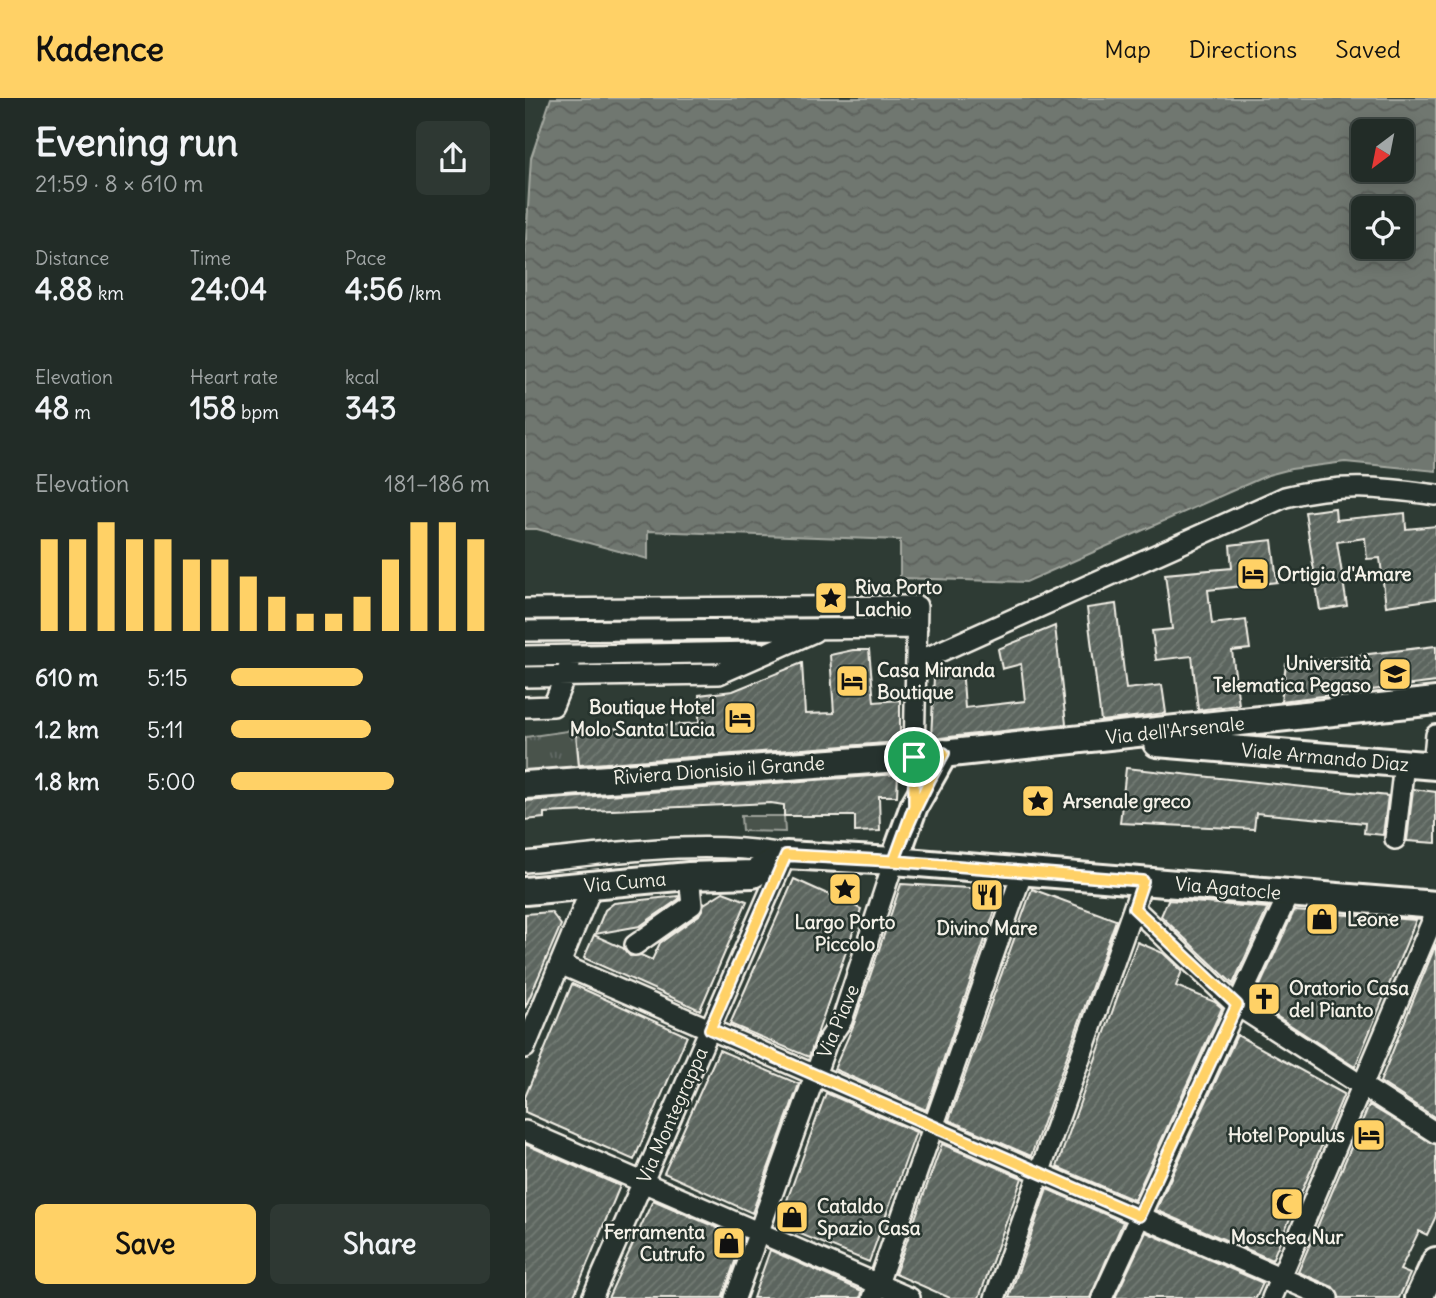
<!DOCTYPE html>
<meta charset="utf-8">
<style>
body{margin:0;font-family:Delius,sans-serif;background:#2e3833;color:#f1f3f6;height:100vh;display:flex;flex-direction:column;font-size:26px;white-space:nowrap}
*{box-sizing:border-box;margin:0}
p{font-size:23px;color:#a2a7a7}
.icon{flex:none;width:38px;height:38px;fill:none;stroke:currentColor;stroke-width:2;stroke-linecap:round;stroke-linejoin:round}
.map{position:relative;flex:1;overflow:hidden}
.side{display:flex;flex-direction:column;background:#222c27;width:525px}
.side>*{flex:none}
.needle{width:46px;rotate:212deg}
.fabs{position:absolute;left:826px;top:21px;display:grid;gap:14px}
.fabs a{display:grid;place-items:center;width:63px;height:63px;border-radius:10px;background:#222c27;box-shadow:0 4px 18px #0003,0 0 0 2px #3f4844;font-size:35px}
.pin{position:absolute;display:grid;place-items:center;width:60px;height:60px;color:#fff;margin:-30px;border:4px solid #fff;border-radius:50%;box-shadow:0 2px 7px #0007}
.round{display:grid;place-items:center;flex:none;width:74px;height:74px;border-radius:10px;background:#2e3833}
.head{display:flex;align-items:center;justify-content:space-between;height:119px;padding:0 35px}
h1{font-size:38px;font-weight:800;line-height:52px}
.figures{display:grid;grid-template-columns:repeat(3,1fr);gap:10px;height:119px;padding:7px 35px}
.figures div{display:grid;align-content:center}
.figures b{font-size:30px;font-weight:800}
.figures small{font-size:19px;font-weight:400}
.figures p{font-size:19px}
.chart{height:196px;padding:14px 35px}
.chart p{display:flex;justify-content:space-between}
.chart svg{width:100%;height:126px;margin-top:7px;stroke:#ffd166;stroke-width:6}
.action{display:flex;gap:14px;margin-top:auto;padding:14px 35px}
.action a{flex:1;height:80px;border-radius:10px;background:#ffd166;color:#111;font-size:28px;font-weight:800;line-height:80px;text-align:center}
.action a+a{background:#2e3833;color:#f1f3f6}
ul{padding:0 35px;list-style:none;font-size:23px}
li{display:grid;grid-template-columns:112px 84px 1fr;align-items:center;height:52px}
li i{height:18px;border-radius:9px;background:#ffd166}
header{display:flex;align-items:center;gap:42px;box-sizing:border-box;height:98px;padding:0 35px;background:#ffd166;color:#111}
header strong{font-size:33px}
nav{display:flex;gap:38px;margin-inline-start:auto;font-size:24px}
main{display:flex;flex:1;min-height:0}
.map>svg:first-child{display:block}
.grass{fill:url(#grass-tufts);stroke:#9ea29a;stroke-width:2}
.garden{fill:#48524c;stroke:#9ea29a;stroke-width:2}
.water{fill:url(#water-waves);stroke:#a4a8a0;stroke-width:2;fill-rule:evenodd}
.building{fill:url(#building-hatch);stroke:#f4f1e8;stroke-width:2}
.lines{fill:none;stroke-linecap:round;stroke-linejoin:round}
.street-casing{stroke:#f4f1e8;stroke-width:24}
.secondary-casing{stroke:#f4f1e8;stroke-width:32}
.street{stroke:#26332d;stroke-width:19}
.secondary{stroke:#26332d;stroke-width:26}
.route-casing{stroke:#fff;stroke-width:14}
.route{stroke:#ffd166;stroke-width:9}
.labels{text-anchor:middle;stroke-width:5;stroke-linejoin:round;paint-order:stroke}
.poi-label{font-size:19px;font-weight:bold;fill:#f4f1e8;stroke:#26332d;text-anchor:start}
.street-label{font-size:19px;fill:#f4f1e8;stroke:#26332d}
</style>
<header>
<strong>Kadence</strong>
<nav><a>Map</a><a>Directions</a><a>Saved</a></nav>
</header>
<main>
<section class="side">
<div class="head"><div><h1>Evening run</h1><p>21:59 · 8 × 610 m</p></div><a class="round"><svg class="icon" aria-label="share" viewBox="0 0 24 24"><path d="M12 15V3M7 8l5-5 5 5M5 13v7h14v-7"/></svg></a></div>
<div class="figures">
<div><p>Distance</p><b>4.88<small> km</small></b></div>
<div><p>Time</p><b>24:04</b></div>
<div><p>Pace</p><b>4:56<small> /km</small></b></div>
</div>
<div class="figures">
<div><p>Elevation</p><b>48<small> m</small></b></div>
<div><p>Heart rate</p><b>158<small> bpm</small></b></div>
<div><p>kcal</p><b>343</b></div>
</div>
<div class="chart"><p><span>Elevation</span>181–186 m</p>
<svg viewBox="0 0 160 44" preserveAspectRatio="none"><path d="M5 44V12M15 44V12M25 44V6M35 44V12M45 44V12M55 44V19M65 44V19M75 44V25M85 44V32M95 44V38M105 44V38M115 44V32M125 44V19M135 44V6M145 44V6M155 44V12"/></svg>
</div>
<ul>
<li><b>610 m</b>5:15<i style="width:51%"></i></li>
<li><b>1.2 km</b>5:11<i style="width:54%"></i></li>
<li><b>1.8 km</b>5:00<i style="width:63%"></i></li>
</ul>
<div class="action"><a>Save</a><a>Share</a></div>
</section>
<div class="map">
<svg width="911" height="1200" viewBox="0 0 911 1200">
<defs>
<pattern id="grass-tufts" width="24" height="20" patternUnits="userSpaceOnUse" patternTransform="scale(1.75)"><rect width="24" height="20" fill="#48524c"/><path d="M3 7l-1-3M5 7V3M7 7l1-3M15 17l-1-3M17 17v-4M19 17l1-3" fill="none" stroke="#636b66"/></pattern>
<pattern id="water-waves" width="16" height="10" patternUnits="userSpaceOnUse" patternTransform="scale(1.75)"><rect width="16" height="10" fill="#6f7770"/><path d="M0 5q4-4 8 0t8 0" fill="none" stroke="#5c605b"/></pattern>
<pattern id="building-hatch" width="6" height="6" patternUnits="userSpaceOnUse" patternTransform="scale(1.75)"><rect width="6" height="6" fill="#5c655e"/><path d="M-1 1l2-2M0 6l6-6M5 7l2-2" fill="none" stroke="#747c75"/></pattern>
</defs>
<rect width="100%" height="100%" fill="#2e3b34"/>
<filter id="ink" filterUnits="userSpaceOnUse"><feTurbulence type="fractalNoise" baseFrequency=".0143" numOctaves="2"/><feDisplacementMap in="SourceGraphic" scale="14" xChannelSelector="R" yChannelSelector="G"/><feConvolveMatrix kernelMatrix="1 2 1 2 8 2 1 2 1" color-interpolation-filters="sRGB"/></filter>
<g filter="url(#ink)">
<!-- grass -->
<path class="grass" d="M50,627l4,43 -54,4v-35l42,-6z"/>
<!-- garden -->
<path class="garden" d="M216,718h43l1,16 -43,-1z"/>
<!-- water -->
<path class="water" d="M26,0h885v373l-91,-9 -54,7 -23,6 -242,107 -126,-4v-38l-252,-9v28l-111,-30h-12v-271l6,-100zM838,33h39v39h-39zM838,110h39v39h-39z"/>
<!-- building -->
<path class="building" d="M810,410l1,12 69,-7 1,16 30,-3v73l-50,7 -6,-48 -13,1 -2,-21 -28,4 10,64 -27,4 -15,-98z
M747,442l5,42 -69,8 4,34 34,-4 4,29 -18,2 7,54 -41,5 -6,-54 -36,4 -4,-29 20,-2 -7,-55 67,-6 -2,-23z
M591,506l10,85 36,-4 4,28 -65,8 -14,-113z
M530,528l11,98 -135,15 3,-62 28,-11 3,42 60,-7 -4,-37 -19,5 -4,-20z
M911,548v36l-155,19 5,-37z
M328,552h16l5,52 26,-2v42l-321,23 -3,-34 123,-8v-28l34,-4 69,-28 3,51 29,-1 -4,-58z
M601,670l262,28 -5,39 -19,-2 1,-10 -109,-10 -2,16 -134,-6z
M373,676l-1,22h-18l1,35 -25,1v-16h-71v-11l-13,-2 -227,10v5l-19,2v-19z
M888,691l23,3v51l-29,-2z
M269,781l67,30 -52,148 -79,-33z
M376,786l101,6 -76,220 -92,-41 20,-45z
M507,791l84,31 -85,236 -82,-36z
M198,794l24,9 -47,109 -116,-52 10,-23 29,13 7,8 11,-1 11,5 8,-17 39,-28 5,-11z
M153,798l1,3 -39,27 -45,8 10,-24 9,-7z
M643,802l100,8 -35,76 -72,-68z
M769,813l122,9 -61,147 -102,-66z
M26,814l10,13 -36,83v-94z
M612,844l26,11 19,18 -6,15 39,16 7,6 -88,192 -77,-33z
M911,846v174l-56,-36z
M47,886l115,52 -53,124 -109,-48v-15z
M712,937l107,59 -72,166 -116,-50z
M194,952l80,34 -47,129 -88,-40z
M301,995l90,39 -47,130 -91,-37z
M844,1007l67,40v71l-9,19 -8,-4 -19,39 10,4 -11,24h-59l-7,-11 -35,-15z
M0,1046l95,42 -47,112h-48z
M417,1046l80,34 -43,120h-29l-55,-24z
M522,1091l76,33 -33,76h-81z
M128,1102l90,39 -21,59h-114z
M621,1134l117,51 -7,15h-141z
M245,1152l92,41 -1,7h-108z"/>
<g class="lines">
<defs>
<path id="street" d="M0,511l392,-3 -3,151
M0,533l392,-3
M0,558l234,-4
M392,564l368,-165c55,-14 95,-10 151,-2
M0,579l194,-3 95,-42
M0,609l28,-1 17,-42
M908,668l3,-31
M870,741l9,-75
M0,764c80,-8 184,-24 261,-7l-194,443
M609,810l102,97 200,128
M110,847l57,-40 -3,-29
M35,866l768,334
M0,950l68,-164
M0,1033l385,167
M210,1200l92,-256 15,-22 52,-159
M348,1200l150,-427
M470,1200l148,-417
M577,1200l187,-405
M747,1200l164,-386"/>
<path id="secondary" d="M632,645l279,23
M0,687l389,-28 522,-56
M369,763l20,-55 30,-53
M0,793l164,-15 64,-2 33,-19 108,6 542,44
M894,1200l17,-37"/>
</defs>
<!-- street casing -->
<use href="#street" class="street-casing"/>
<!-- secondary casing -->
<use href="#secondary" class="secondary-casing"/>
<!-- street -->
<use href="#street" class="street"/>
<!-- secondary -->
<use href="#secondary" class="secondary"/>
</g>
</g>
<g class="lines" filter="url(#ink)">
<defs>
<path id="route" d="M389,659v49l-20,55 -108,-6 -76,174 429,187 98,-211 -103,-97 9,-27 -249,-20c14,-38 30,-72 50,-108l-30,4"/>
</defs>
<!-- route casing -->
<use href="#route" class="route-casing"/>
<!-- route -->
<use href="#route" class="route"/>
</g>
<!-- icons -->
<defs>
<symbol id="hotel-square" viewBox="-11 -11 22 22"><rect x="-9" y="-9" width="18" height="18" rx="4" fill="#ffd166" stroke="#26332d"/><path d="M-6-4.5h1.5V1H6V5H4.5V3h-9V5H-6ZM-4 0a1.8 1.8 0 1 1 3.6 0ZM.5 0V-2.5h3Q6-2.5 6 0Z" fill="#111"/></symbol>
<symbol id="sight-square" viewBox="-11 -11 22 22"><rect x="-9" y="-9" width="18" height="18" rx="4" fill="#ffd166" stroke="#26332d"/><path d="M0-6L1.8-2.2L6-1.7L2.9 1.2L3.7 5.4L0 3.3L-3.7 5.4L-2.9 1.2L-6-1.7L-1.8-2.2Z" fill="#111"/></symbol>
<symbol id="university-square" viewBox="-11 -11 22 22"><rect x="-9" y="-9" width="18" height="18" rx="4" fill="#ffd166" stroke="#26332d"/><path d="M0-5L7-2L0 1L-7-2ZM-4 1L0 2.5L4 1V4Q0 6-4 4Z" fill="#111"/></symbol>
<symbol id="restaurant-square" viewBox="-11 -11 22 22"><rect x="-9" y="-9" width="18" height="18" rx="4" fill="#ffd166" stroke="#26332d"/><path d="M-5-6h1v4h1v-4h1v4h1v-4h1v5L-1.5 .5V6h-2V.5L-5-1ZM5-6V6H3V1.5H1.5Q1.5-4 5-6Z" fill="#111"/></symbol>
<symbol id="shop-square" viewBox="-11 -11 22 22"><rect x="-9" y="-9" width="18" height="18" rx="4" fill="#ffd166" stroke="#26332d"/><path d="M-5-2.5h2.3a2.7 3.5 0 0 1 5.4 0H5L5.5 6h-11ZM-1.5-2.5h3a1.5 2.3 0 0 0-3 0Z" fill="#111"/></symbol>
<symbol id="church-square" viewBox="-11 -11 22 22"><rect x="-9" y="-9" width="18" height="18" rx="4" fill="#ffd166" stroke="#26332d"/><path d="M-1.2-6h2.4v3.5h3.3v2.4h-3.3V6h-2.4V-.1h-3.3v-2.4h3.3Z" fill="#111"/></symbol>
<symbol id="mosque-square" viewBox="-11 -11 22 22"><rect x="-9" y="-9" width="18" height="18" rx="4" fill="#ffd166" stroke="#26332d"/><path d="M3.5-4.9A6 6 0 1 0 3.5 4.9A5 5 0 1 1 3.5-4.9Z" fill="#111"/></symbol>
</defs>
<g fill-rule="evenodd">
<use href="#hotel-square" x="709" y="457" width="38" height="38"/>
<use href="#sight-square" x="287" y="481" width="38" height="38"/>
<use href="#university-square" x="851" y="557" width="38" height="38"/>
<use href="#hotel-square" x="308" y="564" width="38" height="38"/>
<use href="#hotel-square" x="196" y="601" width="38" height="38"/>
<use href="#sight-square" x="494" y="684" width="38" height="38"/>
<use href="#sight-square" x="301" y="772" width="38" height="38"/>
<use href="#restaurant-square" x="443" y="778" width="38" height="38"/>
<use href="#shop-square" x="778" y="802" width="38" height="38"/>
<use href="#church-square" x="720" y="882" width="38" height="38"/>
<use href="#hotel-square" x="825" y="1018" width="38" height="38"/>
<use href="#mosque-square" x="743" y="1087" width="38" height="38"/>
<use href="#shop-square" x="248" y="1100" width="38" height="38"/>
<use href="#shop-square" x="185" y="1126" width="38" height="38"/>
</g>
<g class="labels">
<!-- poi labels -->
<g class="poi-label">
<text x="752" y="483">Ortigia d'Amare</text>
<text x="330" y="496">Riva Porto<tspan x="330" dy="22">Lachio</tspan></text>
<text x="846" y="572" text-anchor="end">Università<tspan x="846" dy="22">Telematica Pegaso</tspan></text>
<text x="352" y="579">Casa Miranda<tspan x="352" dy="22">Boutique</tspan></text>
<text x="190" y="616" text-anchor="end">Boutique Hotel<tspan x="190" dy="22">Molo Santa Lucia</tspan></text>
<text x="538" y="710">Arsenale greco</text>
<text x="822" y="828">Leone</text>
<text x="320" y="831" text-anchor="middle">Largo Porto<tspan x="320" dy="22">Piccolo</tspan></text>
<text x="462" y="837" text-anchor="middle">Divino Mare</text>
<text x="764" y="897">Oratorio Casa<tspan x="764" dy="22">del Pianto</tspan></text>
<text x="820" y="1044" text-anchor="end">Hotel Populus</text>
<text x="292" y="1115">Cataldo<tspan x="292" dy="22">Spazio Casa</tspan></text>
<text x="180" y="1141" text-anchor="end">Ferramenta<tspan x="180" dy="22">Cutrufo</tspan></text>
<text x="762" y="1146" text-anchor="middle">Moschea Nur</text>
</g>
<!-- street labels -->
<g class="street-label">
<text transform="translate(650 632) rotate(-6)" y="7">Via dell'Arsenale</text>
<text transform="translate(800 659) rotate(5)" y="7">Viale Armando Diaz</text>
<text transform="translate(194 672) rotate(-4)" y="7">Riviera Dionisio il Grande</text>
<text transform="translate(100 784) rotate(-5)" y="7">Via Cuma</text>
<text transform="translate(703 790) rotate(5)" y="7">Via Agatocle</text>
<text transform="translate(313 923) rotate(-67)" y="7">Via Piave</text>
<text transform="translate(147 1017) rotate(-66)" y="7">Via Montegrappa</text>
</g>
</g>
</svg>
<div class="fabs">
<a><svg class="needle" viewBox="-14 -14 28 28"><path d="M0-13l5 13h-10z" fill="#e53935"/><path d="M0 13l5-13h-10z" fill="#a2a7a7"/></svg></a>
<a><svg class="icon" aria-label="locate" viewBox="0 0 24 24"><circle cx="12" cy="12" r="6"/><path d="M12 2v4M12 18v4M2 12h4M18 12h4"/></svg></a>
</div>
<div class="pin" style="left:389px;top:659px;background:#1e9e55"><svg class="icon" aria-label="arrive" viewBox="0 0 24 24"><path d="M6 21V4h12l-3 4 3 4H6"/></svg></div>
</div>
</main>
